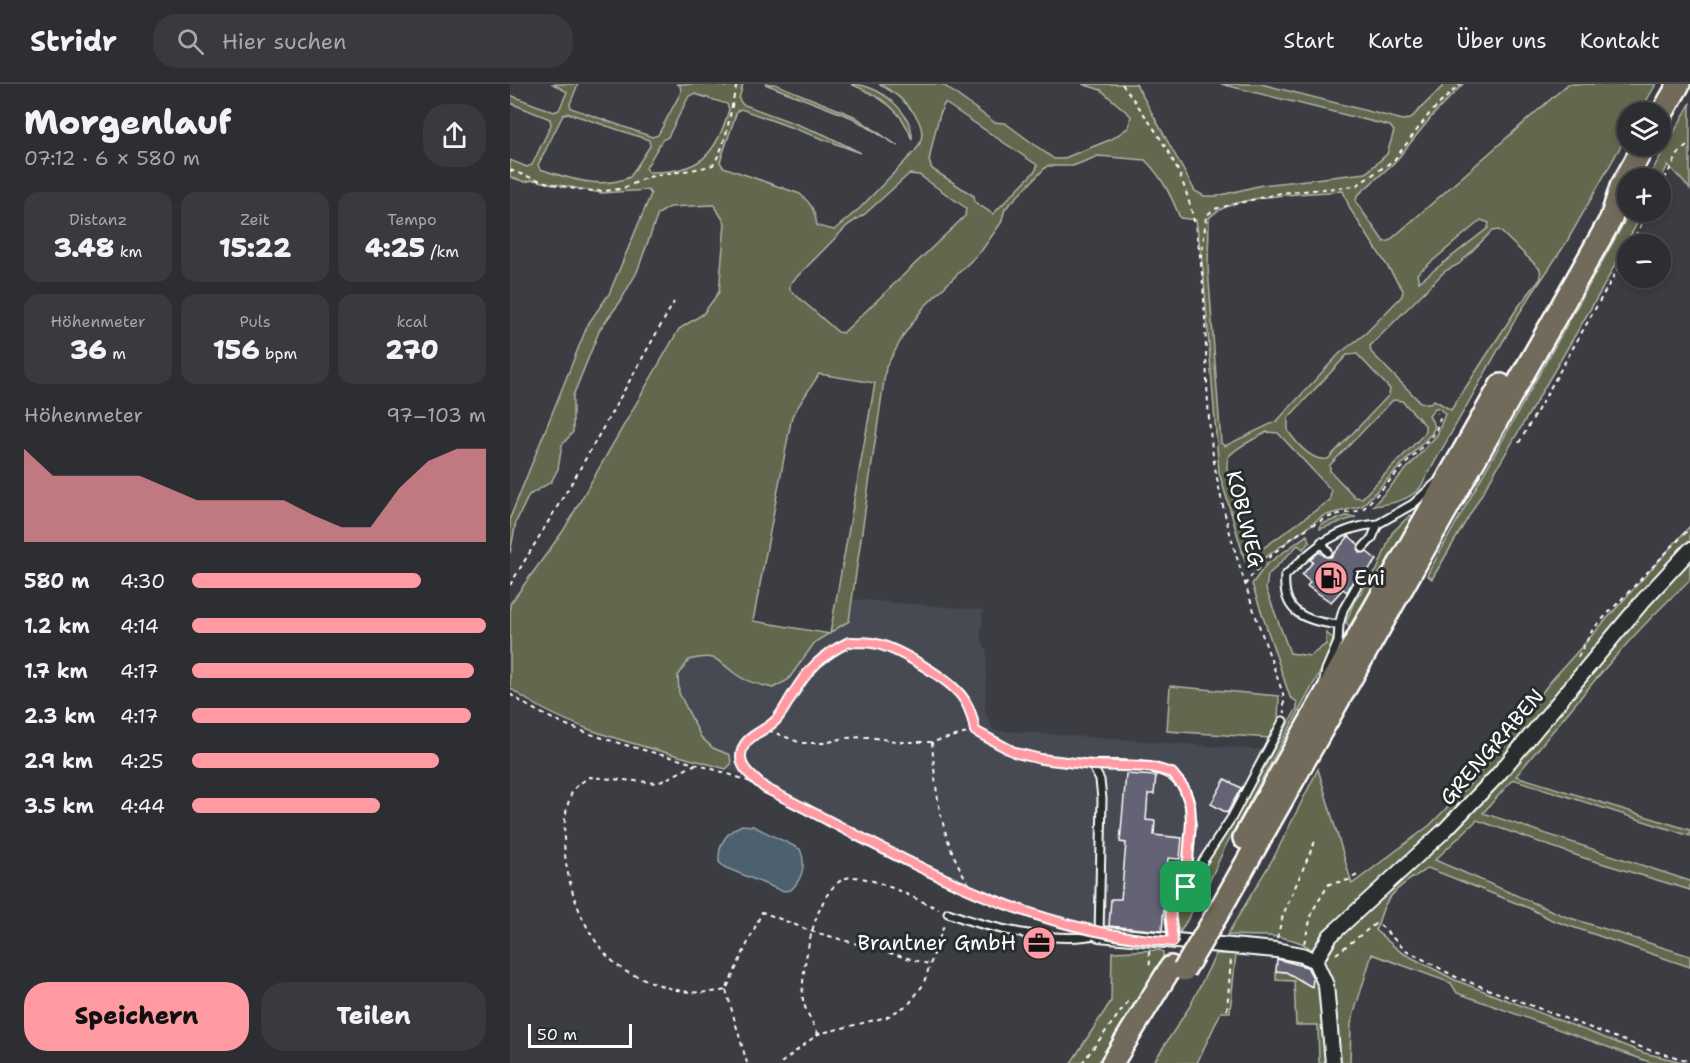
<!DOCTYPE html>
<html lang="de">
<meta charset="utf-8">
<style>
body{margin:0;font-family:"Shantell Sans",sans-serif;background:#383a3e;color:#f1f3f6;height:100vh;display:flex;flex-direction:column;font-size:22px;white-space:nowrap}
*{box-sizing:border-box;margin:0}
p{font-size:20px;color:#a6a8ac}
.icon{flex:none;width:33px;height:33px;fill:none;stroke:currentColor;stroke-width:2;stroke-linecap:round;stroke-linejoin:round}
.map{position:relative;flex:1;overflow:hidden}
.drawer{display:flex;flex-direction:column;background:#2c2e32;width:510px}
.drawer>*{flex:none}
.fabs{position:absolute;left:1107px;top:18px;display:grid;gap:12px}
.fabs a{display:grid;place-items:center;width:54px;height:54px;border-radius:50%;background:#2c2e32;box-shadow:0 3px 9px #0003,0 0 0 2px #484a4d;font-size:30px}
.scale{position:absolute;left:18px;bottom:15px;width:104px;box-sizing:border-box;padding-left:6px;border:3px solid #fff;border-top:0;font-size:16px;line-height:21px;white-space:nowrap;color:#fff;-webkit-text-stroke:4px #2a2d2e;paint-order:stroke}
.pin{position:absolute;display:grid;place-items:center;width:51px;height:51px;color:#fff;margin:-26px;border-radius:12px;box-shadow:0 3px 9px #0006}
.round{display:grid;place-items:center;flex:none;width:63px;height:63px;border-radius:24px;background:#383a3e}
.summary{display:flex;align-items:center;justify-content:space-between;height:102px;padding:0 24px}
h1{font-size:33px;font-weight:800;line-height:45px}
.stats{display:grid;grid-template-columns:repeat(3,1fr);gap:9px;height:102px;padding:6px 24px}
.stats div{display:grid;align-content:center;border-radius:15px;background:#383a3e;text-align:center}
.stats b{font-size:26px;font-weight:800}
.stats small{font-size:16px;font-weight:400}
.stats p{font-size:16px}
.chart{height:168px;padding:12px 24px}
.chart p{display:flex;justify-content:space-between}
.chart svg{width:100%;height:108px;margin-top:6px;fill:#ff9aa2;opacity:.7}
.action{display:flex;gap:12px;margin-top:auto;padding:12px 24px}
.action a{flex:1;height:69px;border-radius:24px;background:#ff9aa2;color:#111;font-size:24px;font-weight:800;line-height:69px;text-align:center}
.action a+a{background:#383a3e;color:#f1f3f6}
ul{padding:0 24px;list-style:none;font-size:20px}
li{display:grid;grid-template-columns:96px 72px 1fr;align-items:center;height:45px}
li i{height:15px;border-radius:8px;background:#ff9aa2}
header{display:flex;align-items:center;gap:36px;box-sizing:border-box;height:84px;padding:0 30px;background:#2c2e32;border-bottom:2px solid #484a4d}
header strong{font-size:28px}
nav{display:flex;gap:33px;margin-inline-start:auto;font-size:21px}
.search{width:420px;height:54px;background:#383a3e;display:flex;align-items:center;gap:15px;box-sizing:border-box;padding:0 21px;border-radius:24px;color:#a6a8ac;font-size:22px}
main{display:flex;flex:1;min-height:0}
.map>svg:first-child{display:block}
.built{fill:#474852}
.green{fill:#62684e;stroke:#b0b4a6;stroke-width:1.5;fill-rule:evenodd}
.water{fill:#4d6170;stroke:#94a0a9;stroke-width:1.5}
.building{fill:#646375;stroke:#fff;stroke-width:1.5}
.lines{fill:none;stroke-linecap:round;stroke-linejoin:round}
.service-casing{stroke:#fff;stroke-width:11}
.minor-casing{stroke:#fff;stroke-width:18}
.primary-casing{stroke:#fff;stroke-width:26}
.path{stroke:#fff;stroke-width:2;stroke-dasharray:4.5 4.5;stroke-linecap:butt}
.service{stroke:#2a2d2e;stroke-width:7}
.minor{stroke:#2a2d2e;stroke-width:14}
.primary{stroke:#726b5a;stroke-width:21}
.primary-bridge-casing{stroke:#fff;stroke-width:26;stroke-linecap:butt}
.primary-bridge{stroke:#726b5a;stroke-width:21}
.route-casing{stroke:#fff;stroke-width:12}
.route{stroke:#ff9aa2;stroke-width:8}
.labels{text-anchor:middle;stroke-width:6;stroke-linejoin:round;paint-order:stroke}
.street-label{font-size:21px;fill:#fff;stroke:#2a2d2e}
.poi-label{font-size:21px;fill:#fff;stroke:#2a2d2e;text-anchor:start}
</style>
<header>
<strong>Stridr</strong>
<div class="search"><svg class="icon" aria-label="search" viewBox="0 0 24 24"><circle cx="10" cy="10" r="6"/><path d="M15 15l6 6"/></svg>Hier suchen</div>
<nav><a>Start</a><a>Karte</a><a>Über uns</a><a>Kontakt</a></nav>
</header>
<main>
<section class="drawer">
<div class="summary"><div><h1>Morgenlauf</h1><p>07:12 · 6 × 580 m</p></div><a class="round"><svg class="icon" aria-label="share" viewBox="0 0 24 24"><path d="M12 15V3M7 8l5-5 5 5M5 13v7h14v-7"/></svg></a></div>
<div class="stats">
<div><p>Distanz</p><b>3.48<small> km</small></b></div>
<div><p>Zeit</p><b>15:22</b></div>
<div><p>Tempo</p><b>4:25<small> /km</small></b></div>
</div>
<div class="stats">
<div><p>Höhenmeter</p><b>36<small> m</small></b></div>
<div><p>Puls</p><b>156<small> bpm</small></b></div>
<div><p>kcal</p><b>270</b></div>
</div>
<div class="chart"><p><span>Höhenmeter</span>97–103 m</p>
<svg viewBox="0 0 160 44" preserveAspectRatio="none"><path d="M0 44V6L10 17L20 17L30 17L40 17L50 22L60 27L70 27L80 27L90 27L100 33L110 38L120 38L130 22L140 11L150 6L160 6V44z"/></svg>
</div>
<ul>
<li><b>580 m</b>4:30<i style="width:78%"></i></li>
<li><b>1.2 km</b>4:14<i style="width:100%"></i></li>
<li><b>1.7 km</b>4:17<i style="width:96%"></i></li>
<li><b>2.3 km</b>4:17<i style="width:95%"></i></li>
<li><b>2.9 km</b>4:25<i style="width:84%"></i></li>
<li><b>3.5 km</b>4:44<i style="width:64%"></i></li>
</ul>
<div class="action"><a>Speichern</a><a>Teilen</a></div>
</section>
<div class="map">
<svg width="1180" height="979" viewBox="0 0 1180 979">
<rect width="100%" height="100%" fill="#3b3d43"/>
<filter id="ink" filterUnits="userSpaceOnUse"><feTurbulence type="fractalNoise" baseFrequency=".0167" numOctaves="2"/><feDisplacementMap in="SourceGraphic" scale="12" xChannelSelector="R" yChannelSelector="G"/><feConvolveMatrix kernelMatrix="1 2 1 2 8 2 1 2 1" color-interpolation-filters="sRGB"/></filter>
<g filter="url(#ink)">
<!-- built -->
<path class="built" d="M343,515l130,11 -2,28 6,13 -2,60 9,19 271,20 -37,65 -45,70 -11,11 -10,37 -85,-9 -100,-33 -211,-107 -40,-15 5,-5 -30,-27 -22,-44 -1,-17 11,-16 17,-5 19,8 16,15 47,2 27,-38 34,-21z"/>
<!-- green -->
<path class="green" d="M43,0h25l-8,20 1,4 81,29 6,-2 23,-43 -1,-7 -4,-1h40l10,3 2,-3h15l-4,15 3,5 81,30 38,19 -120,-44 -4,2 -17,51 3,5 77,27c12,10 15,17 17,32l17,4 26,-22 55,-57c22,-26 -15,-56 -36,-67h63l52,38 11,1 49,36h8l50,-20 17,-12 2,-11 -30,-26 -19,-6h54l59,107 9,5h13l45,-11 104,-12 21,-19 7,-23 -4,-5 -169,-42h40l142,36 7,-1 35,-35h18l-30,31 -38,47 -38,34 -1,6 28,40 5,-1 179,-157h88l-16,28h-12l-1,23 -61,108 -48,72 -98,173c-12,13 -30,16 -47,18l64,-71 8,-21 -6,-6h-4l-6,8 6,10 -3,7 -70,73 -39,10 -68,49 -10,-4 -26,-89 -16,-203 -7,-49 -16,-2c-9,-23 -18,-41 -35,-58l-47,-4 -25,10h-26l-42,43 -4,14 -19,27 -58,57 -19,26 -19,34 -37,254 -34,21 -27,38 -15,8c-10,-3 -24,-5 -33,-11 -22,-14 -20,-25 -51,-17l-11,16 1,17 22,44 12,11 17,7 1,9 -5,5c-71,-21 -155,-35 -216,-81v-84l53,-73 116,-202 24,-15 16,-22 6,-69 -11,-18 -44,2 -12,7 -21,58 -17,30 -20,27 -27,67v36l-11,13 -4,24 -7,13 -22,13 -13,27 -6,31v-35l78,-194 21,-30 42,-100 -3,-4 -47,3 -68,-13 -8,2 -15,-5v-17l17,7 5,-2 19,-40 -1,-6 -40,-16v-8l44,17 5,-2 8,-18zM185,10l32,10 2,5c-13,48 -31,64 -81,63l-2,-4 16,-28 6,-3 21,-41zM435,19l92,62 -1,5 -43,44 -18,-12 -1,-6 -42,-27 -3,-8c2,-11 10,-51 16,-58zM58,29l81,27 1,6 -20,31c-30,13 -61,1 -90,-8l-2,-4 25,-50zM399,90l10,1 47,33 -1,8 -122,117 -5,-1 -48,-42v-6l58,-59 17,-11zM833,107l7,18 53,81 -1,6 -36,37 -26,20 -63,68 -52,25 -4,-3 -13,-175 1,-50c24,-25 100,-24 134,-27zM971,136l8,3 -1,5 -69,54 -2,-8zM989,146l41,39 1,9 -23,29 -67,103 -17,-10 -4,4 -10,-2 -49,-50 -1,-6 75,-75 14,-7 33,-33zM847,270l33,35 -1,6 -61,64c-16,3 -31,-15 -40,-28v-13l59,-63zM309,290l56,9 -45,251 -77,-13 39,-205zM883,316l9,1 23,24v8l-63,65 -7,-1 -25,-26v-6zM756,348l12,1 53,57 -1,10 -71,51 -9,-2c-5,-17 -32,-81 -20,-94 9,-10 26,-16 36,-23z
M255,0h10l79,32 44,30 -45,-28z
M341,0c27,0 63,28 61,56 -9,-31 -33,-44 -61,-56z
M1180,20v85l-22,-24 -7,14 -13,-1z
M1120,128h13l-42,79 -169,288 -5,-4z
M900,431l5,2 -66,110 -3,-5 8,-20 23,-32 15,-37z
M836,432l10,1 -36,12 1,-5z
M1180,442v54c-65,59 -119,129 -174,196l174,54v6l-177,-57 -30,34 207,68v9l-106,-32 -107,-38 -42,40 129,56 126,40v11l-138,-47 -21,-11 -103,-41c-16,10 -32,19 -42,35 -5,7 -6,19 -11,27l26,22 54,28 189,73 43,10h-35l-195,-70 -6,-10 -79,-29 -21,69 -1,40h-12c-2,-40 5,-107 -42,-122 -21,-7 -47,-5 -69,-6l47,-78 44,-88 34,115 78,-59 45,-46 76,-98z
M797,451l3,7 -7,7 -5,-4 -30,30 -2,14 24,64 20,3 16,-12v-11l7,5 -2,14 -106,195 -29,64 -3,-1 -13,22c-7,-10 -5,-21 -1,-32l57,-82 61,-110v-6l-7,-5 -38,-113 14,-19z
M660,602l109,10 -1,26 -8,16 -103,-7z
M650,866l3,2v11l-63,100h-29l40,-62 1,-49z
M706,870h20l-6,58h-9l-24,51h-44l37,-57z
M766,887l18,2v4l17,9 2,-10 7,11 6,76h-7l-1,-38h-22l-2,-44 -18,-1z"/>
<!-- water -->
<path class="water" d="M232,741l11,1 47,23c7,15 2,30 -9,41l-9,1 -58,-24 -5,-5c-1,-18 7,-30 23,-37z"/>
<!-- building -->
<path class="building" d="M839,452l10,9 1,8 7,-1 10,8 -14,16 -8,1 -8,15 -4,-3 -12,13 -24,-16 3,-4 -8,-7 11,-13 -3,-2 9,-8 7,5h5z
M616,690l30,2 -2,18h-6l-2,26 9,1 -1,14 28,3 -2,21 -12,-1 -6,73 -53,-5 2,-27h10l5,-56 -6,-1z
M715,695l16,9 -14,25 -16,-9z
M767,875l30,8 6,11 -1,9 -26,-15 -10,-1z"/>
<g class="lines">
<defs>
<path id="service" d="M811,458l7,10
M853,464l9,-10 6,-14 35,-20 23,-21
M829,541c-33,-4 -57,-11 -54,-49 28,-28 51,-49 93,-52
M814,597l2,-11 12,-28 1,-17 4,-15 17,-30
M438,829c39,15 111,32 151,21l3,-135 -2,-19 -8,-15c45,-1 101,-5 99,57 -1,22 -5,43 -5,65
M663,858l-3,-32 5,-12 11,-11 46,-70 51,-96"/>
<path id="minor" d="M589,850l177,16 26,5 13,6 11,24 7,78
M805,877l15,-25 114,-105 53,-55 145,-174 48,-52"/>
<path id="primary" d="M1150,33l19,-33
M734,754l257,-453
M708,829l393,-694 10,-32 23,-41
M602,979l59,-96"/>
</defs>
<!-- service casing -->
<use href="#service" class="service-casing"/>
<!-- minor casing -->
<use href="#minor" class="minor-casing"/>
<!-- primary casing -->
<use href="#primary" class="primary-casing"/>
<!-- path -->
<path class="path" d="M612,0c24,33 50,66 63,105 31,91 13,191 31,284 14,75 42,149 67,221l2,19
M0,86c31,12 76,26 109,19 12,-2 22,-11 34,-13 20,-4 40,-5 60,-11 16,-25 16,-53 24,-81
M1150,103l19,-34 11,-10
M1121,160l17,-32
M691,183l5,-51 8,-7 67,-16 75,-7 38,-26 36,-47 30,-29
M1009,359l109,-192
M0,501l67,-111 97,-172
M735,501c17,-26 58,-59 87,-69 11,-4 22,-2 32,-8l71,-75 5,-14 -3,-6
M1068,573l15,-28 97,-101
M0,610c73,53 173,58 255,94 72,32 138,77 211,106 31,13 63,22 95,32
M253,644c18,-10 27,-29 37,-46 34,-55 75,-44 122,-15 30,19 46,27 53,64
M422,658c4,57 9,101 42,150
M186,680l-38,19 -69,-6c-5,4 -14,9 -17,15 -22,52 4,144 49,176 5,5 14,7 21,10 31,13 50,18 84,12l36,-78 49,19 121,34
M253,703c-24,-24 -33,-36 0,-59l38,15h24l20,-5 23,-1 34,5h30l43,-11 41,22 67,11
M767,854l6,-23 33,-76
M794,859l9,-33 16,-26 20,-4 8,-5
M639,867l1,15
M826,870l39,-30 6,2 23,23 52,28 190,72 44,12
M216,906l21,73
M717,926l4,-51
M308,950c-4,-10 -13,-23 -15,-34 -3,-27 13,-124 50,-123 24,1 62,22 86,32
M271,979l37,-29 69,-17 22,-13 14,-19 22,-63
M572,979l48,-64"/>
<!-- service -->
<use href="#service" class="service"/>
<!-- minor -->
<use href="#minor" class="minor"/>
<!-- primary -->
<use href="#primary" class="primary"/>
<defs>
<path id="primary-bridge" d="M674,886l34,-57"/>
</defs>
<!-- primary-bridge casing -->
<use href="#primary-bridge" class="primary-bridge-casing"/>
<!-- primary-bridge -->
<use href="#primary-bridge" class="primary-bridge"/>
</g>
</g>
<g class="lines" filter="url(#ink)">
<defs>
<path id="route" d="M339,558c8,0 16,0 23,1 23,3 82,38 93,58 6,9 8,19 10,30l41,22 25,6 51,6 59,2 21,6 12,15 6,17 1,17 -5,65 -11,11 -5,12 3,32c-154,-10 -274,-87 -408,-154 -9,-8 -25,-19 -24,-32 1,-20 22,-23 34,-35 7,-7 12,-18 18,-27 15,-25 29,-39 56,-52z"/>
</defs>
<!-- route casing -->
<use href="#route" class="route-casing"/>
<!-- route -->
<use href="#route" class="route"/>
</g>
<!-- icons -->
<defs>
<symbol id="fuel-disc" viewBox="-11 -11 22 22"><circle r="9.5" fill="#ff9aa2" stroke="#2a2d2e"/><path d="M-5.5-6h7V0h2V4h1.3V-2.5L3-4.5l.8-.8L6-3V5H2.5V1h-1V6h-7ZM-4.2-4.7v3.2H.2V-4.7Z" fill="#111"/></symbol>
<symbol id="office-disc" viewBox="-11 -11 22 22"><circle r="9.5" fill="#ff9aa2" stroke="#2a2d2e"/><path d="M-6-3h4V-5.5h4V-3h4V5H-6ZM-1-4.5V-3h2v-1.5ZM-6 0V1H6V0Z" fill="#111"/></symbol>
</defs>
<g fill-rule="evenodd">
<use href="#fuel-disc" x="802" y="475" width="38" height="38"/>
<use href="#office-disc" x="510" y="840" width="38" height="38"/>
</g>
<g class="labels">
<!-- street labels -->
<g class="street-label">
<text transform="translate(735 435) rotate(76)" y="7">KOBLWEG</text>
<text transform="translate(982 663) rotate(-49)" y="7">GRENGRABEN</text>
</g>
<!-- poi labels -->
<g class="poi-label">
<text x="844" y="501">Eni</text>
<text x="506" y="866" text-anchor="end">Brantner GmbH</text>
</g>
</g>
</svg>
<div class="fabs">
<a><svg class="icon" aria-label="layers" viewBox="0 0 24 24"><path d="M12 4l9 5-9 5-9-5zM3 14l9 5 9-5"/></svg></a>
<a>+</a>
<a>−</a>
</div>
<div class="scale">50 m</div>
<div class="pin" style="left:676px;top:803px;background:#1e9e55"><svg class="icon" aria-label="arrive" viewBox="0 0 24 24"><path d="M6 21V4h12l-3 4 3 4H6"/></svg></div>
</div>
</main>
